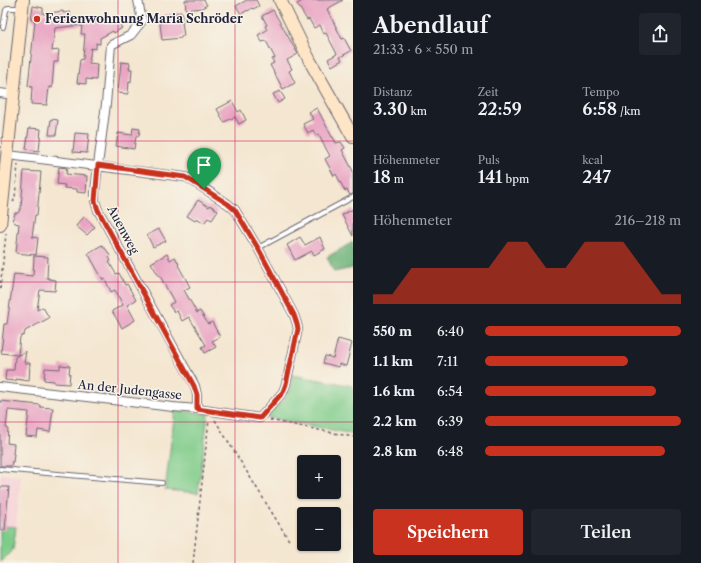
<!DOCTYPE html>
<html lang="de">
<meta charset="utf-8">
<style>
body{margin:0;font-family:"Libre Caslon Text",serif;background:#20242c;color:#f1f3f6;height:100vh;display:flex;flex-direction:column;font-size:15px;white-space:nowrap}
*{box-sizing:border-box;margin:0}
p{font-size:13px;color:#9ea1a6}
.icon{flex:none;width:22px;height:22px;fill:none;stroke:currentColor;stroke-width:2;stroke-linecap:round;stroke-linejoin:round}
.map{position:relative;flex:1;overflow:hidden}
.panel{display:flex;flex-direction:column;background:#171b24;width:348px}
.panel>*{flex:none}
.controls{position:absolute;left:297px;top:455px;display:grid;gap:8px}
.controls a{display:grid;place-items:center;width:44px;height:44px;border-radius:4px;background:#171b24;box-shadow:0 1px 3px #0004;font-size:20px}
.pin{position:absolute;display:grid;place-items:center;width:34px;height:34px;color:#fff;margin:-41px -17px;border-radius:50% 50% 50% 0;rotate:-45deg;box-shadow:0 0 4px #0007}
.pin .icon{rotate:45deg}
.round{display:grid;place-items:center;flex:none;width:42px;height:42px;border-radius:4px;background:#20242c}
.overview{display:flex;align-items:center;justify-content:space-between;height:68px;padding:0 20px}
h1{font-size:22px;font-weight:600;line-height:30px}
.figures{display:grid;grid-template-columns:repeat(3,1fr);gap:6px;height:68px;padding:4px 20px}
.figures div{display:grid;align-content:center}
.figures b{font-size:17px;font-weight:600}
.figures small{font-size:11px;font-weight:400}
.figures p{font-size:11px}
.chart{height:112px;padding:8px 20px}
.chart p{display:flex;justify-content:space-between}
.chart svg{width:100%;height:72px;margin-top:4px;fill:#c8321e;opacity:.7}
.button{display:flex;gap:8px;margin-top:auto;padding:8px 20px}
.button a{flex:1;height:46px;border-radius:4px;background:#c8321e;color:#fff;font-size:16px;font-weight:600;line-height:46px;text-align:center}
.button a+a{background:#20242c;color:#f1f3f6}
ul{padding:0 20px;list-style:none;font-size:13px}
li{display:grid;grid-template-columns:64px 48px 1fr;align-items:center;height:30px}
li i{height:10px;border-radius:5px;background:#c8321e}
main{display:flex;flex:1;min-height:0}
.map>svg:first-child{display:block}
.built{fill:#f6cfd7}
.green{fill:#7fcc8a;stroke:#507762}
.forest{fill:#67b076;stroke:#446958}
.building{fill:#e9a4c3}
.lines{fill:none;stroke-linecap:round;stroke-linejoin:round}
.lane-casing{stroke:#6c676f;stroke-width:6}
.street-casing{stroke:#6c676f;stroke-width:10}
.secondary-casing{stroke:#6c676f;stroke-width:14}
.path{stroke:#6c676f;stroke-width:1.5;stroke-dasharray:3 3;stroke-linecap:butt}
.lane{stroke:#fff;stroke-width:4}
.street{stroke:#fff;stroke-width:8}
.secondary{stroke:#fee5c5;stroke-width:12}
.route-casing{stroke:#fff;stroke-width:8}
.route{stroke:#c8321e;stroke-width:5}
.grid{fill:none;stroke:#c2185b;stroke-width:1;stroke-opacity:0.55}
.poi-dot{fill:#c8321e;stroke:#f7f3e8;stroke-width:1.5}
.labels{text-anchor:middle;stroke-width:3;stroke-linejoin:round;paint-order:stroke}
.poi-label{font-size:12px;font-weight:bold;fill:#22223b;stroke:#f7f3e8;text-anchor:start}
.street-label{font-size:12px;fill:#22223b;stroke:#f7f3e8}
</style>
<main>
<div class="map">
<svg width="353" height="563" viewBox="0 0 353 563">
<rect width="100%" height="100%" fill="#f7f3e8"/>
<filter id="ink" filterUnits="userSpaceOnUse"><feTurbulence type="fractalNoise" baseFrequency=".025" numOctaves="2"/><feDisplacementMap in="SourceGraphic" scale="8" xChannelSelector="R" yChannelSelector="G"/><feConvolveMatrix kernelMatrix="1 2 1 2 8 2 1 2 1" color-interpolation-filters="sRGB"/></filter>
<filter id="wash" filterUnits="userSpaceOnUse"><feTurbulence type="fractalNoise" baseFrequency=".012" numOctaves="4" result="noise"/><feDisplacementMap in="SourceGraphic" scale="16" xChannelSelector="R" yChannelSelector="G"/><feGaussianBlur stdDeviation="0.9" result="paint"/><feColorMatrix in="noise" values="0 0 0 0 0 0 0 0 0 0 0 0 0 0 0 0 0 1.4 0 .05"/><feComposite in="paint" operator="in"/></filter>
<g filter="url(#wash)">
<rect width="100%" height="100%" fill="#f4e6d0"/>
<!-- built -->
<path class="built" d="M0,474l21,2 -5,51 -16,-1z"/>
<!-- green -->
<path class="green" d="M292,375l61,11v48l-87,-17c8,-8 21,-19 25,-29 1,-4 1,-9 1,-13z
M175,410l33,4 -10,79 -33,-3z
M0,526l16,1 -3,23 -13,12z"/>
<!-- forest -->
<path class="forest" d="M353,242v26l-19,4 -7,-15z"/>
<g id="blocks">
<!-- building -->
<path class="building" d="M185,0h19l3,5 -5,3 -16,2z
M247,0h9l3,6 -6,3 -1,-1 -4,3v-1l-7,4 -5,-8z
M304,0h39l-16,9 15,30 2,-1 7,13 -11,6 2,3 -10,6 -4,-7 9,-5 -11,-21 -2,1 -4,-9 -6,3 -5,-9 -2,1 -10,-16z
M33,6l10,2v6l20,-3v2l7,-1 1,7 32,3 11,-6 8,12 -8,5 -1,-2 -13,7v6l-4,-1v6l-5,-1 -2,15 8,1 -1,16 -10,-1v5l-9,-1 3,-23 3,-1 2,-25h-4l1,-9 -27,3 -3,23 7,-1 -1,8v4h-4l-2,26 -3,-1 -2,18 -16,-1 1,-17 -4,-1 7,-65 -4,-1z
M273,10l25,44 -11,6 5,9 -3,2 6,12 -12,6 -13,-24 4,-2 -2,-4 3,-1 -9,-17 -4,1 -4,-7 9,-5 -2,-4 2,-1 -5,-9z
M182,12l2,10h-2l2,14h-3v2l-19,2 -3,-24z
M121,62l9,1 -1,6h3l-1,13 -2,-1 -1,13 -10,-1z
M280,91l5,8 -7,4 -5,-9z
M232,101l6,11 3,-2 5,10 -7,4 -4,-7 -11,5 -7,-13z
M317,108l15,29h1l3,6 5,-1 4,6 -3,2 11,21v23l-3,1 -3,-5 -2,1 -9,-17 -2,2 -9,-17 5,-3 -12,-22 -2,2 -3,-6 -5,3 -5,-9 10,-5 -4,-7z
M51,119l7,1 -2,15h-7z
M29,128l12,1 -2,22 -13,-2z
M133,128l7,1 -1,7h-3l-2,13 -18,-3 2,-13 14,2z
M75,133l14,1 -2,19 -14,-1z
M59,167l8,1 -1,6 21,2 -1,17 -9,-1v-3l-13,-1 1,-3 -8,-1z
M24,171l17,1 -4,43h-2l-3,22 6,1 -2,17 -20,-2 3,-29 -4,-1 -3,-4 2,-2 1,-4h3l3,-5z
M198,200l11,7 1,-2 8,6 -6,9 -4,-2 -4,5 -7,-5 -2,3 -8,-5z
M353,209v27l-11,-21z
M84,217l11,10 -8,8 -11,-9z
M159,229l7,12 -13,6 -6,-12z
M300,237l5,8 15,-8 5,12 -11,6 -2,-4 -17,9 -8,-15z
M102,245l3,4h1l4,7 -1,1 2,4 -2,1 7,12 3,-1 6,12 2,-1 9,16 -9,5 8,15 -13,8 -10,-17 11,-6 -8,-15 -4,2 -6,-13 -2,1 -15,-27z
M167,254l3,6 5,-3 4,7 -1,1 12,22 -6,3 13,23 3,-2 8,13 4,-2 8,15 -8,4 4,6 -11,6 -3,-6 4,-2 -17,-28 -7,4 -5,-10 -3,1 -5,-7 5,-3 -14,-26h-1l-8,-13z
M34,256l14,1 -1,21h2v1l7,1 -1,11 -15,-1 -3,20 6,-3 6,11 -24,13 -1,4 -4,2 -2,18 -17,-2 3,-29h3l7,-50 19,2z
M338,339l14,4 -6,23 -7,-2v3l-16,-4 2,-7 8,2z
M26,351l-2,12h6l-1,18 -13,-2v2l-11,-1 1,-10h8l1,-13z
M60,365l10,1 -1,7h1l-1,11 -15,-1v-2l-10,-1 1,-12 15,1z
M0,401l40,4v2l13,1 -3,24 -12,-2 -1,7 -11,-1 3,-24 -21,-2 -2,18h2l-1,15 7,1 -1,10h1l-1,8 -1,-1 -1,5h-11z
M0,487h9l-4,43h-5z"/>
</g>
</g>
<g filter="url(#ink)">
<use href="#blocks" fill-opacity="0" stroke="#6c676f" stroke-width="1"/>
<g class="lines">
<defs>
<path id="lane" d="M3,27l3,-17 2,-2h14
M258,248l95,-51
M0,469l162,14"/>
<path id="street" d="M138,0l4,21 -11,14 -20,10 -5,59 -8,61 -3,27v9l3,9 97,176 2,9v14
M0,93l13,2
M0,387l173,20 24,2 63,9 23,-26 3,-8 12,-55 -1,-5 -3,-9 -36,-67 -23,-38 -7,-6 -40,-26 -3,-1 -177,-22"/>
<path id="secondary" d="M280,0l30,61 43,76
M0,225l23,-225"/>
</defs>
<!-- lane casing -->
<use href="#lane" class="lane-casing"/>
<!-- street casing -->
<use href="#street" class="street-casing"/>
<!-- secondary casing -->
<use href="#secondary" class="secondary-casing"/>
<!-- path -->
<path class="path" d="M13,202l2,-4 3,-34
M0,289l6,-55
M215,420l75,122
M270,420l83,17
M193,563l16,-143"/>
<!-- lane -->
<use href="#lane" class="lane"/>
<!-- street -->
<use href="#street" class="street"/>
<!-- secondary -->
<use href="#secondary" class="secondary"/>
</g>
</g>
<g class="lines" filter="url(#ink)">
<defs>
<path id="route" d="M98,165l87,12 43,27 7,6 23,38 36,67 3,9 1,5 -12,55 -3,8 -23,26 -63,-9v-14l-3,-9 -96,-176 -3,-9z"/>
</defs>
<!-- route casing -->
<use href="#route" class="route-casing"/>
<!-- route -->
<use href="#route" class="route"/>
</g>
<!-- grid -->
<path class="grid" d="M118,0v563M235,0v563M0,141h353M0,282h353M0,422h353"/>
<!-- markers -->
<circle class="poi-dot" cx="37" cy="19" r="4"/>
<g class="labels">
<!-- poi labels -->
<g class="poi-label">
<text x="45" y="23">Ferienwohnung Maria Schröder</text>
</g>
<!-- street labels -->
<g class="street-label">
<text transform="translate(123 230) rotate(62)" y="4">Auenweg</text>
<text transform="translate(130 390) rotate(6)" y="4">An der Judengasse</text>
</g>
</g>
</svg>
<div class="controls">
<a>+</a>
<a>−</a>
</div>
<div class="pin" style="left:204px;top:189px;background:#1e9e55"><svg class="icon" aria-label="arrive" viewBox="0 0 24 24"><path d="M6 21V4h12l-3 4 3 4H6"/></svg></div>
</div>
<section class="panel">
<div class="overview"><div><h1>Abendlauf</h1><p>21:33 · 6 × 550 m</p></div><a class="round"><svg class="icon" aria-label="share" viewBox="0 0 24 24"><path d="M12 15V3M7 8l5-5 5 5M5 13v7h14v-7"/></svg></a></div>
<div class="figures">
<div><p>Distanz</p><b>3.30<small> km</small></b></div>
<div><p>Zeit</p><b>22:59</b></div>
<div><p>Tempo</p><b>6:58<small> /km</small></b></div>
</div>
<div class="figures">
<div><p>Höhenmeter</p><b>18<small> m</small></b></div>
<div><p>Puls</p><b>141<small> bpm</small></b></div>
<div><p>kcal</p><b>247</b></div>
</div>
<div class="chart"><p><span>Höhenmeter</span>216–218 m</p>
<svg viewBox="0 0 160 44" preserveAspectRatio="none"><path d="M0 44V38L10 38L20 22L30 22L40 22L50 22L60 22L70 6L80 6L90 22L100 22L110 6L120 6L130 6L140 22L150 38L160 38V44z"/></svg>
</div>
<ul>
<li><b>550 m</b>6:40<i style="width:100%"></i></li>
<li><b>1.1 km</b>7:11<i style="width:73%"></i></li>
<li><b>1.6 km</b>6:54<i style="width:87%"></i></li>
<li><b>2.2 km</b>6:39<i style="width:100%"></i></li>
<li><b>2.8 km</b>6:48<i style="width:92%"></i></li>
</ul>
<div class="button"><a>Speichern</a><a>Teilen</a></div>
</section>
</main>
